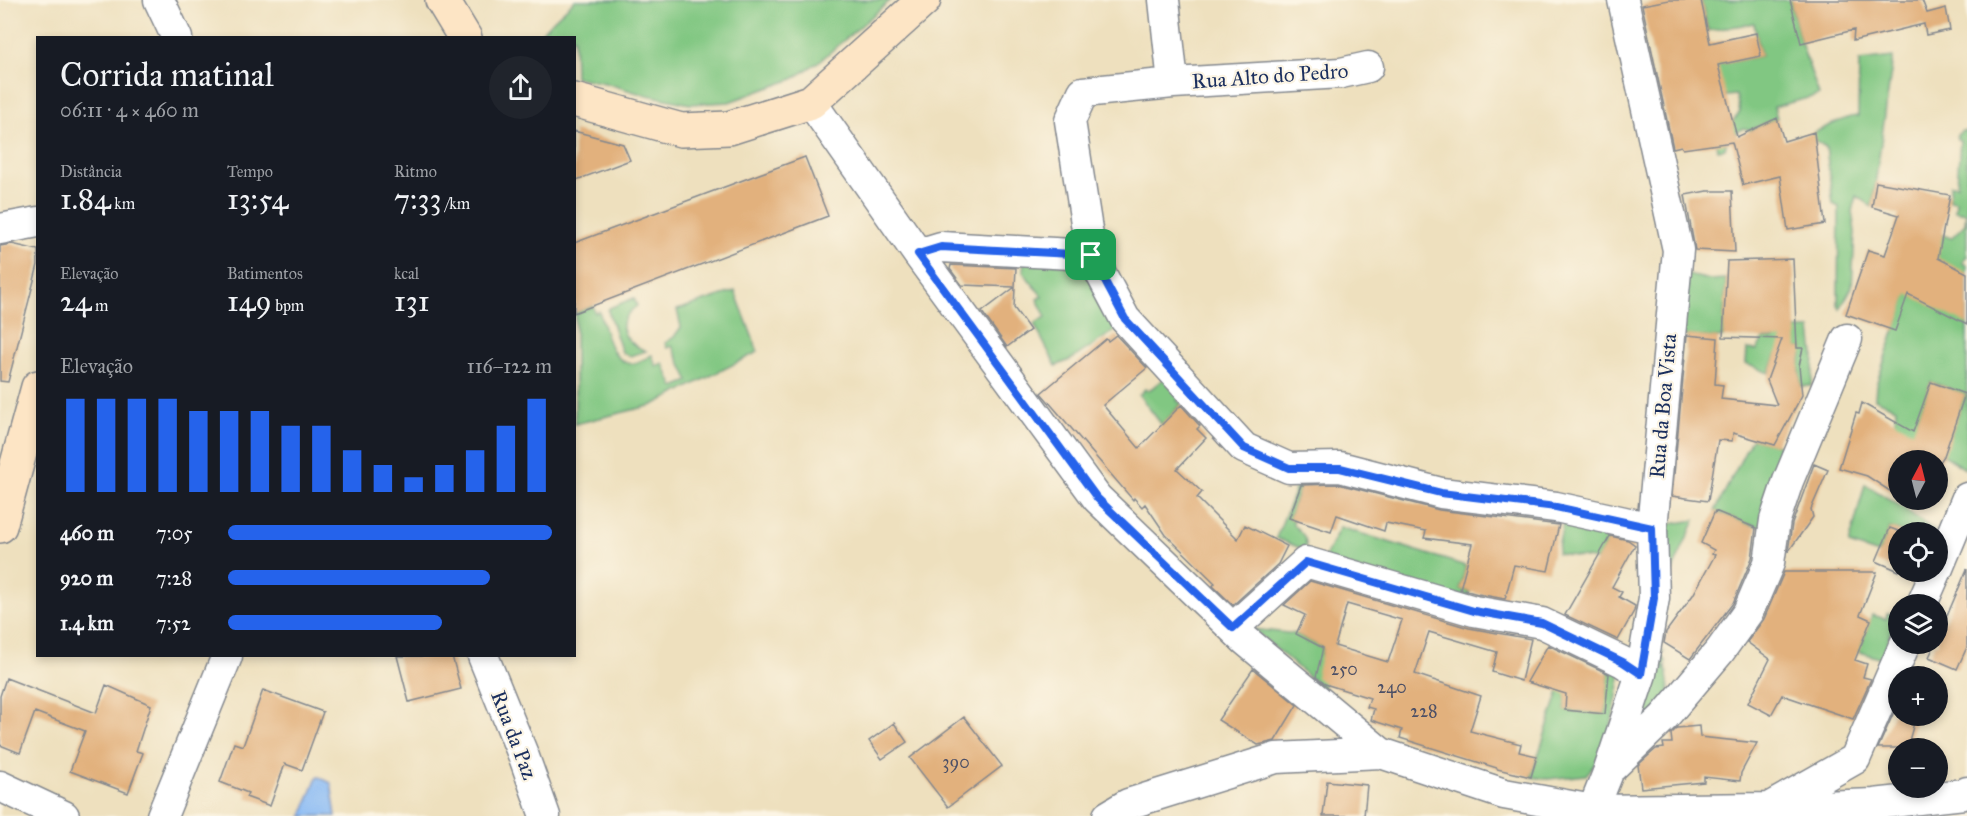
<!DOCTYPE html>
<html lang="pt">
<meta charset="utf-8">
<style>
body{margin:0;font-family:"IM FELL Great Primer",serif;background:#20242c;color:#f1f3f6;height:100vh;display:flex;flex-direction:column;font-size:22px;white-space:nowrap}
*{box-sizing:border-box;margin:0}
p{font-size:20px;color:#9ea1a6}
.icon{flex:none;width:33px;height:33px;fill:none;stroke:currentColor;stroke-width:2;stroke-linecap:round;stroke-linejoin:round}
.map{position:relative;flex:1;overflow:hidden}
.panel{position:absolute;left:36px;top:36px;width:540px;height:621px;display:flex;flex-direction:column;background:#171b24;border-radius:0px;box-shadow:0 3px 9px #0003}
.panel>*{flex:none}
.needle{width:39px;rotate:7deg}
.controls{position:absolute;left:1888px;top:450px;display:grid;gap:12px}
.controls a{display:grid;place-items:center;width:60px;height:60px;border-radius:50%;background:#171b24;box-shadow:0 3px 9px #0003;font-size:30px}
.pin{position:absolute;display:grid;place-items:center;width:51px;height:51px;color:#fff;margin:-26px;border-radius:12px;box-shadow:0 3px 9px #0006}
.round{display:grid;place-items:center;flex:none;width:63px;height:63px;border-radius:32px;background:#20242c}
.head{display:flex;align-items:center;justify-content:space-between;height:102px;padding:0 24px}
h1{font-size:33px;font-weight:600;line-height:45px}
.stats{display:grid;grid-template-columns:repeat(3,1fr);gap:9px;height:102px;padding:6px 24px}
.stats div{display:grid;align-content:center}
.stats b{font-size:30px;font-weight:600}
.stats small{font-size:16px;font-weight:400}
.stats p{font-size:16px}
.chart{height:168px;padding:12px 24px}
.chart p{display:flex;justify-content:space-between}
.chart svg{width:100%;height:108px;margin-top:6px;stroke:#2563eb;stroke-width:6}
ul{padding:0 24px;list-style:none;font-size:20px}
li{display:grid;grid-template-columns:96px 72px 1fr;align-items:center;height:45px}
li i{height:15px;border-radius:8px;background:#2563eb}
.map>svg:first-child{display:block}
.green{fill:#81c782;stroke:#4e7b70;stroke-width:1.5;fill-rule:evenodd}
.water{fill:#88baf5;stroke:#5274aa;stroke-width:1.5}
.building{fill:#e2b17d;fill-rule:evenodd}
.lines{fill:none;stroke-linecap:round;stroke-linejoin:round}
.street-casing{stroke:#84888e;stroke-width:33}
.secondary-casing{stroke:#84888e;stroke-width:36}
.street{stroke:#fff;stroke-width:30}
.secondary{stroke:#fde5c5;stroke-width:33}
.route-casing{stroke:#fff;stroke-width:12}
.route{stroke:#2563eb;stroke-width:8}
.labels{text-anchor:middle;stroke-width:4.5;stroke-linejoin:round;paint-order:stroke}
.number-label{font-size:18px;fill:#4d5066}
.street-label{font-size:21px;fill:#1b2f5e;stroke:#fcf5e5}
</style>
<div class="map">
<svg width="1967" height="816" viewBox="0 0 1967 816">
<rect width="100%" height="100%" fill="#fcf5e5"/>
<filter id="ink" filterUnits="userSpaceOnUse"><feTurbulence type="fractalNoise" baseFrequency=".0167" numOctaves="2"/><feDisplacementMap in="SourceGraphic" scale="12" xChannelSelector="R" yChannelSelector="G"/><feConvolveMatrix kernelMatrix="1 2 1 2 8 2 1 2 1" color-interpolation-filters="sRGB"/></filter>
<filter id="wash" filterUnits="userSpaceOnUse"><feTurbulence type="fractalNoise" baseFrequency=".008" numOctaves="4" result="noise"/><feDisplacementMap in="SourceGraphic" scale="24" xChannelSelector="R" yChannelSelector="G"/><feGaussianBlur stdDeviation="1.35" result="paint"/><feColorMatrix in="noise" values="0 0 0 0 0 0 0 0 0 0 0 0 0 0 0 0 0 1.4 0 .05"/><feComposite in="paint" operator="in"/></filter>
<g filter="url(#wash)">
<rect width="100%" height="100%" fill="#eee0be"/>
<!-- green -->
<path class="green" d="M575,0h316l-70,60 -28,19 -64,23 -39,2 -52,-11 -33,-10 -30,-6 -1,-39 -36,-1 8,-10z
M1701,0h89l11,43 18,52 -45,12 3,11 -26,12 -8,-2 -16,12 -2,9 -8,1 -1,-7 24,-31 -4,-17 -10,1 -30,-27 65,-13 -7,-33 -46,8z
M1893,57l-21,150 -16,-11 -4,15 3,21 -3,55 -12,22 -2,-5 1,-97 -6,-3 -7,-57 -12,-7v-8c15,-5 28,-15 44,-16l1,-55z
M1962,131h5v125l-5,7 5,2v198l-2,6 -70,-45 1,-16 -21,-9 1,-14 53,-155 22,8 14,-14 1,-11 -11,-2 1,-10 -6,-1v-15h7l3,-45 -3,-1v-4zM1931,382l34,12 -14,40 -34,-12z
M1024,257l59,12 7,6 14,40 16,12 -48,32 -16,7 -22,-42 12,-7 -9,-18 5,-3 -19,-24z
M1684,274l26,6 16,-1 -3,58 -6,1 -39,-3z
M735,291l23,61 -105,53 -78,19v-111l18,-7 2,7 4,-2c6,17 11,55 35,52 6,-1 12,-5 18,-8l4,11 7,-3 11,24 15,-6 -17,-35 -5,2 -2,-5 9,-6 7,-10 -4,-17z
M634,298l3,8c-24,16 -15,35 9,45l-16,5 -7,-3 -2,-3 -13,-39 1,-3z
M1775,329h36l3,26 -2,31h-11l-2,-20 4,-18 -24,1 -10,24 -23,-9 1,-15 10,1 6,-11h11z
M1167,376l16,17 -6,8 5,2 -20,22 -23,-30 6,-6 3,2z
M1752,438l29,8 -1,6 7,2 -22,74 -21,-5 -29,-12z
M1865,484l37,23 34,25h-35l-11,-4 -11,26 -30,-10z
M1297,485l3,2 -11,31 4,1v6c8,7 16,13 12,25l-29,-12z
M1695,520l-23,52 -6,-6 -7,-40z
M1563,524l48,10 -14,26 -40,-7z
M1340,527l126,39 -6,23 10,3 -3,11 -143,-44z
M1887,614l12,1v5l-4,-1 -13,40 -28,-9 8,-7 10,-28 14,4z
M1253,629l43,5 27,14 -2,7 4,1 11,-14 -13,47z
M1657,648l7,4 -5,2 7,7 -3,9 3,-3 4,30 -35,36z
M1570,666l-5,44 40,4 4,-43 12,2c-7,36 -9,74 -35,102l-38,4 -17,-2 36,-110z"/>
<!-- water -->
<path class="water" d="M317,777h2l12,6 5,33h-34z"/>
<g id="blocks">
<!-- building -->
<path class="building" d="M1669,0h32l9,43 46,-10 5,23 -43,9 19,72 40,-19 7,23 30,-9 11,92 -37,6 -8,-54 -37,9 -11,-43 -49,7 -2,-3 -8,2 -31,-143z
M1790,0h132l5,13 19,-5 4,22 -24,5 -2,-11 -71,17 1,-11 -53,13z
M574,131l49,13 7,16 -56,21z
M805,157l23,59 -254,97v-70z
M1876,182l74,13 -12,63 29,15v51l-59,-30 -13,37 -49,-17 22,-64 17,5 14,-40 -27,-8z
M1707,191h25l3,61 -40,-2 -10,-55z
M12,244l26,6v15l-30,117 -8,-1v-135z
M1793,259l4,89h6l-4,18 3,29 -27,50 -42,-12 -1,8 -14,-1 -10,61 -36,-5 15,-161 31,3 -3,46 8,1 -2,14 56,6 -10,-25 15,-41 -59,-2 4,-76z
M951,265l65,3 -1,19 -53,-2 -12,-16z
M1015,287l-1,21 16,22 -23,17 -25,-35z
M1116,335l31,33 -44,37 36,43 42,-43 19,21 -3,3 9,9 -29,31 25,23 -5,6 41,41 7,-14 42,21 -9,18 -45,41 -20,-19 2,-3 -49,-48 -21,-31 -3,3 -8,-9 -1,2 -92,-107 65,-54 2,2z
M1931,382l34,12 -21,62 -6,9v-5h-39v37l-32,-21 -28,-8 17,-55 3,1 3,-11 51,29z
M1814,464l14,6 -17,39 2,8 -25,35 4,-28z
M1338,484l101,26 120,15 -11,46 -34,-6 -9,34 -27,-5 -18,-5 12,-45 -48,-6 2,-7 -40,-8 -2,8 -47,-16 -6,17 -42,-14 12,-33z
M1715,511l41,17 -4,30 -19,45 -43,56 -26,-16 2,-11 27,-37 22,-40 -3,-1 2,-4 -13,-7z
M1890,528l11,4h-2v39l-23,-10z
M1610,536l18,4 7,5 -23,42 10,5 -3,5 16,9 -1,5 -16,29 -53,-25z
M1967,569v78l-10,22 -28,-12 6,-13h3v-7z
M1784,572h93l-17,43 11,5 -16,40 12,4 -4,13 8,2 -18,40 -71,-24 -11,20 -23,-12 22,-44 -23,-17 17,-23z
M1310,581l159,47 62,11 -10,42 -29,-9 5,-20 -68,-20 -14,42 66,22 -11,35 51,13 -2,8 18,4 -6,21 -34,-8v-1l-97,-30 2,-8 -31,-10 3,-11 -7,-2 3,-9 -45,-14 -9,-7 7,-29 -27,-14 9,-19 -21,-10zM1347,604l55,16 -14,42 -53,-16z
M1548,645l61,29 -4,40 -40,-4 1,-16 -39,-12z
M397,656h55l9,33 -52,13z
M1253,669l44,36 -22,36 -17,4 -40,-25z
M6,678l90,35 10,-28 45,20 -15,46 7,2 -15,40 -58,-22 15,-40 -50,-19 -15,41 -20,-8v-49z
M263,690l60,22 -21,58 -17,-6 -15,42 -24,-9 2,-4 -28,-11 14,-39 9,3z
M1899,701v15h17l-9,32h-29z
M964,717l38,49 -54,41 -38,-49z
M894,723l13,19 -25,17 -13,-18z
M1699,726l1,11 57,6 -16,30 -1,8 -36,-4v5l-63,6 -3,-23 18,-16 8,-1 -1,-5h9l-1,-9 6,-6z
M1327,781l40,4 -3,31h-41z"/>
</g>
</g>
<g filter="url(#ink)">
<use href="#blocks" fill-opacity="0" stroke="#84888e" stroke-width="1.5"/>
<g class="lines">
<defs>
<path id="street" d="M159,0l18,38
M1164,0l9,83 -90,9 -13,29 21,134 34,64 119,129 45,20 51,-1 101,26 115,14 96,21
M1173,83l168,-10 27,-6
M811,102l107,152 179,244 148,142 136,113
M0,229l38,-7
M918,254l23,-7 150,8
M1938,568l29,-70
M1922,604l14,-32
M1233,628l73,-66 168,49 68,12 81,39 18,12
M483,656l41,101 21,59
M1612,767l52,-50 56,-66 28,-39 21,-49 6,-43 13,-39 59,-142
M0,786l64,30
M1772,806l83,-47 50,-115
M1593,810l16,-40 32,-96 13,-76 -2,-70 26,-278 -55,-250
M162,816l65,-160
M1108,816l20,-12 148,-46 105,-5 123,41 89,16 176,-2 105,-4 90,-10 3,-2"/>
<path id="secondary" d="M442,0l23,38
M574,100l107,30 48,-2 82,-26 113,-102
M0,526l38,-139"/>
</defs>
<!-- street casing -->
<use href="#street" class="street-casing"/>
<!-- secondary casing -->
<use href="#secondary" class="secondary-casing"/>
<!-- street -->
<use href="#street" class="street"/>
<!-- secondary -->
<use href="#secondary" class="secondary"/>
</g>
</g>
<g class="lines" filter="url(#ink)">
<defs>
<path id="route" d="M941,247l150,8 34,64 119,129 45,20h51l101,25 115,14 96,21 2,70 -13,76 -18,-12 -81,-39 -68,-12 -168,-49 -73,66 -136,-130 -179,-244z"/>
</defs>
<!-- route casing -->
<use href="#route" class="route-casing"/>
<!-- route -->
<use href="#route" class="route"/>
</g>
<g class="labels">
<!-- number labels -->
<g class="number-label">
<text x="1344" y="675">250</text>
<text x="1392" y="693">240</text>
<text x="1424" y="717">228</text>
<text x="956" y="768">390</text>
</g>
<!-- street labels -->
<g class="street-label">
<text transform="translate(1270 76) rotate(-4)" y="7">Rua Alto do Pedro</text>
<text transform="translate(1663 406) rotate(-85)" y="7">Rua da Boa Vista</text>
<text transform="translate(514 735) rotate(69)" y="7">Rua da Paz</text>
</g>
</g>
</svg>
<div class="controls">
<a><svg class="needle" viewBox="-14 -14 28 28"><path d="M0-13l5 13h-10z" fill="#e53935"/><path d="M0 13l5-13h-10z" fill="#9ea1a6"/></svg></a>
<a><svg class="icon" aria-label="locate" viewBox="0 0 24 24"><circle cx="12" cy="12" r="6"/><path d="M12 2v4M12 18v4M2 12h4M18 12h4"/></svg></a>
<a><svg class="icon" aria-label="layers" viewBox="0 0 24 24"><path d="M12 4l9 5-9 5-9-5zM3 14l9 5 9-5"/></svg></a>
<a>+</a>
<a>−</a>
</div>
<div class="pin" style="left:1091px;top:255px;background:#1e9e55"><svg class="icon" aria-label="arrive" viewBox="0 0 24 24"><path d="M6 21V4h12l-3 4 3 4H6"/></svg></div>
<section class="panel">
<div class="head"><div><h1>Corrida matinal</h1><p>06:11 · 4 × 460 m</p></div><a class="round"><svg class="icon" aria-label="share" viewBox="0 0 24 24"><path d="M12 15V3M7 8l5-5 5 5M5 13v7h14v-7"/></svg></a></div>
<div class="stats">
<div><p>Distância</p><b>1.84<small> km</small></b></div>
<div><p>Tempo</p><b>13:54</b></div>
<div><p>Ritmo</p><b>7:33<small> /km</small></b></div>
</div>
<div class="stats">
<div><p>Elevação</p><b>24<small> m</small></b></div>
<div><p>Batimentos</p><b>149<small> bpm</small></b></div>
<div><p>kcal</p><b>131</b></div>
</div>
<div class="chart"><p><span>Elevação</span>116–122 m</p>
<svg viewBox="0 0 160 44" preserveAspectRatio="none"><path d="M5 44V6M15 44V6M25 44V6M35 44V6M45 44V11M55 44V11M65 44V11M75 44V17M85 44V17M95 44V27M105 44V33M115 44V38M125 44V33M135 44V27M145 44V17M155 44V6"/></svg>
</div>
<ul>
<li><b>460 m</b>7:05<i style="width:100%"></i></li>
<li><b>920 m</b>7:28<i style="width:81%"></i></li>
<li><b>1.4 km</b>7:52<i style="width:66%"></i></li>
</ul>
</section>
</div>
